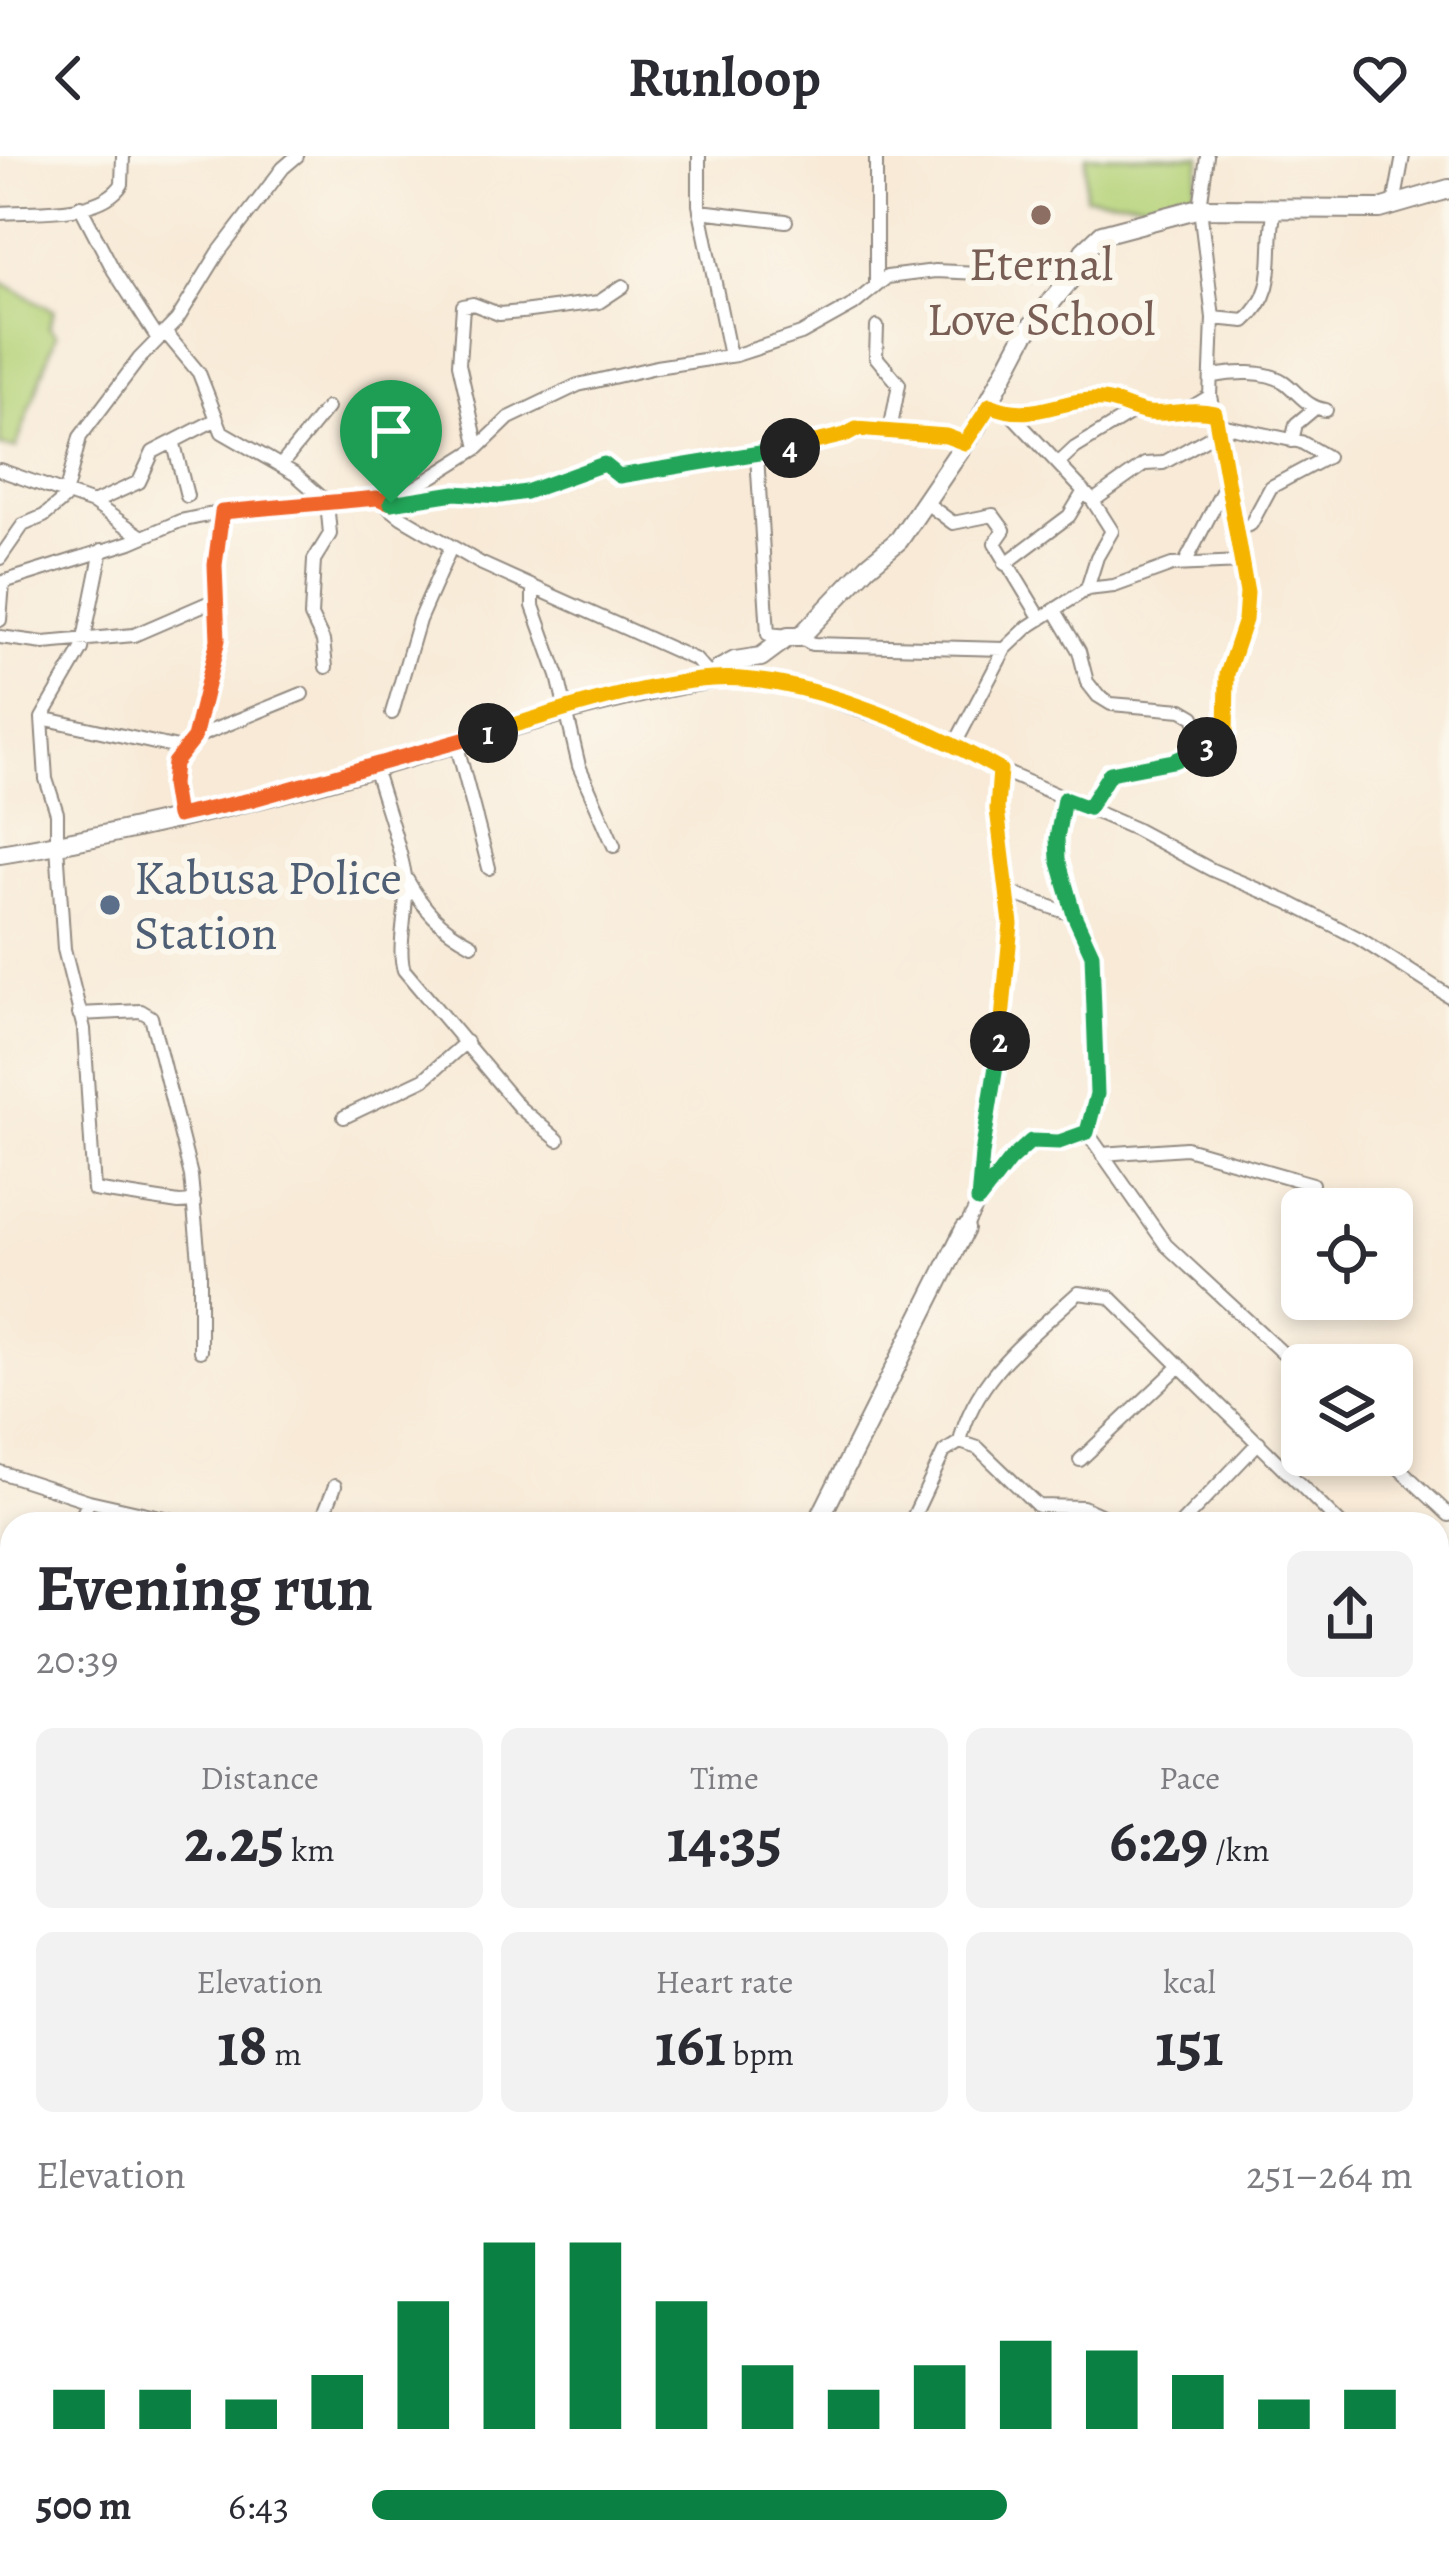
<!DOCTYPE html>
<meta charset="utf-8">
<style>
body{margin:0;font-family:Alegreya,serif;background:#f2f2f3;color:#2b2b33;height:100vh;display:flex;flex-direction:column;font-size:45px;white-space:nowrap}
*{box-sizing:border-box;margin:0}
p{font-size:39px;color:#7c7c81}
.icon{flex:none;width:66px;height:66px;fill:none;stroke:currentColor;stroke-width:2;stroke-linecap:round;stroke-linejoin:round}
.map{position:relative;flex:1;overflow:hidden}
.details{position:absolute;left:0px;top:1356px;width:1449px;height:1062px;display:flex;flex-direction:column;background:#fff;border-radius:36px 36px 0 0;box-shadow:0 6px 18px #0003}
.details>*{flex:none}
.fabs{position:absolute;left:1281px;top:1032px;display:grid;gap:24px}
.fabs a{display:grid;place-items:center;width:132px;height:132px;border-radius:18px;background:#fff;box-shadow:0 6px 18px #0003;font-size:60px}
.pin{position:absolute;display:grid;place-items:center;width:102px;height:102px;color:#fff;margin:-123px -51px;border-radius:50% 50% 50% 0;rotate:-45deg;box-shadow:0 0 12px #0007}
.pin .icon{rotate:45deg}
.km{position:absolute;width:60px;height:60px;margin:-30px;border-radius:50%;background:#222;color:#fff;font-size:33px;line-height:60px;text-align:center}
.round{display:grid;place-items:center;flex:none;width:126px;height:126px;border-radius:18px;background:#f2f2f3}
.head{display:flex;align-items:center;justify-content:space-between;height:204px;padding:0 36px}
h1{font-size:66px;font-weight:700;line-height:90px}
.metrics{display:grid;grid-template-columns:repeat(3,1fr);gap:18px;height:204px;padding:12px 36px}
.metrics div{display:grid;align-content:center;border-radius:18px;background:#f2f2f3;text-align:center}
.metrics b{font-size:60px;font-weight:700}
.metrics small{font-size:33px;font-weight:400}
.metrics p{font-size:33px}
.chart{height:336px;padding:24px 36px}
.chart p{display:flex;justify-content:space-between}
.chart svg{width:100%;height:216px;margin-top:12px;stroke:#0b8043;stroke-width:6}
ul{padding:0 36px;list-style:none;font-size:39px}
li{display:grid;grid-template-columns:192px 144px 1fr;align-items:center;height:90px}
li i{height:30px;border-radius:15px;background:#0b8043}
header{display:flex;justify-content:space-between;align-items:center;height:156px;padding:0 36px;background:#fff;font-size:54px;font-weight:700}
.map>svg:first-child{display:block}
.green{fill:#b6d37a;stroke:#707f52;stroke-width:3}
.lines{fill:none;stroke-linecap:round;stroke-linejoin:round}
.street-casing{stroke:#928a81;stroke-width:16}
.secondary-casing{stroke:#928a81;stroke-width:22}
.street{stroke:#fff;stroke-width:12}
.secondary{stroke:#fff;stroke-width:18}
.split-1-casing{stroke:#fff;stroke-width:24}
.split-2-casing{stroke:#fff;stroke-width:24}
.split-3-casing{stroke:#fff;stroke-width:24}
.split-4-casing{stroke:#fff;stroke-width:24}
.split-5-casing{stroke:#fff;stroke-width:24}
.split-1{stroke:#f0652b;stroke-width:15}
.split-2{stroke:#f5b400;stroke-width:15}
.split-3{stroke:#22a559;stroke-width:15}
.split-4{stroke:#f5b400;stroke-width:15}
.split-5{stroke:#22a559;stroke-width:15}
.education-dot{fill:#8d6e63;stroke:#fbf7ec;stroke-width:4.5}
.service-dot{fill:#5c6f8a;stroke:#fbf7ec;stroke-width:4.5}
.labels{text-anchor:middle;stroke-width:12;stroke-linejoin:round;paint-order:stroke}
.education-label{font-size:48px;fill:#785e54;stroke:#fbf7ec}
.service-label{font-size:48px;fill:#4e5e75;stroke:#fbf7ec;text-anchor:start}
</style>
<header><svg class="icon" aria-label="back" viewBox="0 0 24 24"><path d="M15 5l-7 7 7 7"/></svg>Runloop<svg class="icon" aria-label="heart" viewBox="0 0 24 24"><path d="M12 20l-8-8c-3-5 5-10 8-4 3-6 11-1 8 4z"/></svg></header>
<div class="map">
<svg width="1449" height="2418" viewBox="0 0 1449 2418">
<rect width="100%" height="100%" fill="#fbf7ec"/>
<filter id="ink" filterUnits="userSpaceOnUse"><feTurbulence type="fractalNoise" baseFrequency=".00833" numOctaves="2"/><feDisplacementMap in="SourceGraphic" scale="24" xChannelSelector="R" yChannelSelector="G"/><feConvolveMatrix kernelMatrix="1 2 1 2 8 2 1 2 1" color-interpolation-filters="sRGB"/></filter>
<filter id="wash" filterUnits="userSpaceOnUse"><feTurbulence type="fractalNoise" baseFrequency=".004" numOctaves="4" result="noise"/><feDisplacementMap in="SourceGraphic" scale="48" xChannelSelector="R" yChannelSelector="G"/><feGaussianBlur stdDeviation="2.7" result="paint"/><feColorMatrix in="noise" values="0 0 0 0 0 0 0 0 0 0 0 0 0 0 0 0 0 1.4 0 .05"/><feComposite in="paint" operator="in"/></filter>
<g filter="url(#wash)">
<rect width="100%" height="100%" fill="#f8ead7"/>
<!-- green -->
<path class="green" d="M1086,0h115l-8,44 -47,2 -61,-5z
M0,125l54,30 -5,16 7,8 -40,113 -16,-2z"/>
</g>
<g filter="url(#ink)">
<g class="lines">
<defs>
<path id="street" d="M699,0v49l31,151
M876,0v130
M1207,0l-7,52 13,110
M1394,49l9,-49
M80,50l34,65 44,68
M700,55l86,10
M0,57c35,-3 101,4 122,-29l1,-28
M877,171l-1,30 23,27 -9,47
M165,176l34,41 23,59 73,42 32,28 3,32 -16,26 -3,56 12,25 3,26
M1213,220c21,-4 53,-6 71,6 15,11 23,26 42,28
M990,249l21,9 94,-14 54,13 33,-6 18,-11
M1011,258l82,87 19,30
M1292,285l4,-17 18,-15
M174,288l13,52
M478,292l-19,-84 4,-58 10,-2 26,10 23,-2 77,-10 24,-16
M757,299l11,179 32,3 12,7 193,5
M1059,307l16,-15 62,-38
M281,309l46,-57
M0,314l93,33 48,33
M377,342l24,19 79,46 216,97 17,19 62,3 28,8 152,54 45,26 135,59 77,41 76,32 72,37 89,57
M394,345l84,-53 31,-30 69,-33 78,-18 80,-12 65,-21 52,-29 34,-28 48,-6 137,6
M1093,345l52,-37 18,-1 50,-28 3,-11 85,18 26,15 -56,30 -20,37 -13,5
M925,346l28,21 40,-8 11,15 -9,13 46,76
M93,347l46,-21 14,-30 64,-33
M102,394l-20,99 -40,69 4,61 11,34v32l7,104 20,80 10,161 85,13 15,-1
M0,402l23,-33 21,-9 20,-17 16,-62 59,-78 38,-39 42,-68 64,-84 14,-12
M1185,407l43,-83
M1005,408l64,-48 15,-25
M0,427l131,-41 49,-21 42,-9 155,-14c25,9 49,-1 74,-4 18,-2 37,4 56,1 35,-5 64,-20 98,-31l14,12 181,-30 57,-17 89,7 20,8
M533,433v17l25,70 21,90 35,80
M1087,433l27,-3 58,-21 71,-3
M1056,456l23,39 8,31 11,14 13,8 71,6 12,7 12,30
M0,464l3,-37
M0,481l44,6 90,-8 83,-36
M392,557l27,-93 32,-73
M42,562l140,31
M194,582l108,-44
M456,586l33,126
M955,588l50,-95 23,-22 59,-38 10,-32 15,-26
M374,611c10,36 25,73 31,109 5,28 -9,72 -1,94l115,137 39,33
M1088,652l22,-35c39,-11 84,-9 116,-39l1,-60 18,-54 3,-27 -38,-197 3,-78 32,3c37,-32 20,-70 30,-112
M177,660l-5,-31 2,-22 20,-25 24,-98 -3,-75 7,-53
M406,722c18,32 34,49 66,66
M1008,736l66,23
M79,858l62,-3 10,6 40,159 9,95v80
M344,961l80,-38 42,-37
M1087,976l79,113 136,126
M1102,998l84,-6 126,36
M978,1041l4,-43 16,-86 13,-144 -14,-115 3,-39
M965,1073c16,-35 38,-62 66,-88l28,1 28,-10 10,-38 -5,-140 -18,-39 -16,-56 -2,-21 9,-39
M960,1286l18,6 60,58 45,1 37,17
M1385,1299l64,60
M1080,1304l100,-94
M0,1316l89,29 102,23
M78,1368l11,-23
M320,1368l15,-38
M910,1368l34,-72 16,-10c14,-65 71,-106 118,-149l32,4 230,227
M1181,1368l78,-82
M1437,1461l12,12
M0,1540l12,-17
M1437,1556l12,-12
M0,1558l12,28
M1437,1689l12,7
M1437,1764l12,11
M1437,1890l12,12
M0,1973l12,22
M1437,2070l12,3
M491,2406l8,12
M1013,2406l9,12
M594,2418l4,-12
M687,2418l6,-12
M896,2418l10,-12"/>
<path id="secondary" d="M0,698c126,-20 253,-52 376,-87 112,-33 222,-69 337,-88l7,-10 15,-8 26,-4 27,-20h12l68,-71 31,-26 77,-113 49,-93 47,-57 12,-26 18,-17 98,-26 180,1 69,-20
M817,1368l148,-295
M1437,2140l12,4
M392,2418l3,-12
M797,2418l8,-12"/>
</defs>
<!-- street casing -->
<use href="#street" class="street-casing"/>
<!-- secondary casing -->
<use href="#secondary" class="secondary-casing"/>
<!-- street -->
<use href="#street" class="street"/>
<!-- secondary -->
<use href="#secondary" class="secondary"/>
</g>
</g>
<g class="lines" filter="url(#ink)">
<defs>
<path id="split-1" d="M391,347l-14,-5 -155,14 -7,53 3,75 -24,98 -20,25 -2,22 5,31 73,-16 238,-67"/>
<path id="split-2" d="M488,577c66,-20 156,-50 225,-54 84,-6 214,49 287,91l-3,39 14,115 -11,117"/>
<path id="split-3" d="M1000,885l-18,113 -4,47 31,-40 22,-20 28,1 28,-10 10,-38 -5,-140 -18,-39 -16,-56 -1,-21 7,-39 24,9 22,-35 63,-12 34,-14"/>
<path id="split-4" d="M790,292l55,-13 11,-6 90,7 19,7 25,-38c45,19 70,-8 113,-5 15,1 30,11 46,13 24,2 42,-6 66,0l32,180 -2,27 -18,54 -1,60 -19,13"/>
<path id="split-5" d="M391,347l64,-10 45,3 26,-4 78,-28 15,12 171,-28"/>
</defs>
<!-- split-1 casing -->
<use href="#split-1" class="split-1-casing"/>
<!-- split-2 casing -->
<use href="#split-2" class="split-2-casing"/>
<!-- split-3 casing -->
<use href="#split-3" class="split-3-casing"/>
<!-- split-4 casing -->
<use href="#split-4" class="split-4-casing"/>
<!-- split-5 casing -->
<use href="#split-5" class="split-5-casing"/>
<!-- split-1 -->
<use href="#split-1" class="split-1"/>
<!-- split-2 -->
<use href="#split-2" class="split-2"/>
<!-- split-3 -->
<use href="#split-3" class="split-3"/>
<!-- split-4 -->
<use href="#split-4" class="split-4"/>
<!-- split-5 -->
<use href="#split-5" class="split-5"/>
</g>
<!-- markers -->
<circle class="education-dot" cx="1041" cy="59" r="12"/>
<circle class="service-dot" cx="110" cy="749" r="12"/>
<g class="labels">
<!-- education labels -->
<g class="education-label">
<text x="1041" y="124">Eternal<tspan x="1041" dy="55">Love School</tspan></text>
</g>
<!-- service labels -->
<g class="service-label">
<text x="134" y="738">Kabusa Police<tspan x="134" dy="55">Station</tspan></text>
</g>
</g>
</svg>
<div class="fabs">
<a><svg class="icon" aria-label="locate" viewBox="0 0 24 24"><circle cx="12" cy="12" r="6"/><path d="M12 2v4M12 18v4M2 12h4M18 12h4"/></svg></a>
<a><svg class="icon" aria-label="layers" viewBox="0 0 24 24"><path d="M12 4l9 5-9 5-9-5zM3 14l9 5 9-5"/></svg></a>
</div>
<div class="pin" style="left:391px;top:347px;background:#1e9e55"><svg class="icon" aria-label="arrive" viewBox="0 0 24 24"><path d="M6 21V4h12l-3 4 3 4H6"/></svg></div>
<b class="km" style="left:488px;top:577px">1</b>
<b class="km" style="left:1000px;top:885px">2</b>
<b class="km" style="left:1207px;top:591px">3</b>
<b class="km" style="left:790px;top:292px">4</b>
<section class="details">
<div class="head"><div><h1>Evening run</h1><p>20:39</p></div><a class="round"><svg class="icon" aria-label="share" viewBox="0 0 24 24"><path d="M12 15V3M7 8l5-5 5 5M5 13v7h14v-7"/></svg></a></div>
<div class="metrics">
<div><p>Distance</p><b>2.25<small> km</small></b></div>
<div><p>Time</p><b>14:35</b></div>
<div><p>Pace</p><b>6:29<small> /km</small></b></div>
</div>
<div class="metrics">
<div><p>Elevation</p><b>18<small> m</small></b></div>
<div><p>Heart rate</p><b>161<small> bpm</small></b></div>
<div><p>kcal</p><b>151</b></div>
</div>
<div class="chart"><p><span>Elevation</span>251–264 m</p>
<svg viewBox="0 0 160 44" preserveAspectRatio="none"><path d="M5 44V36M15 44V36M25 44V38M35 44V33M45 44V18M55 44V6M65 44V6M75 44V18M85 44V31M95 44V36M105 44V31M115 44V26M125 44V28M135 44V33M145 44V38M155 44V36"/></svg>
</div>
<ul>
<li><b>500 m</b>6:43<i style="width:61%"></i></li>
</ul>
</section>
</div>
